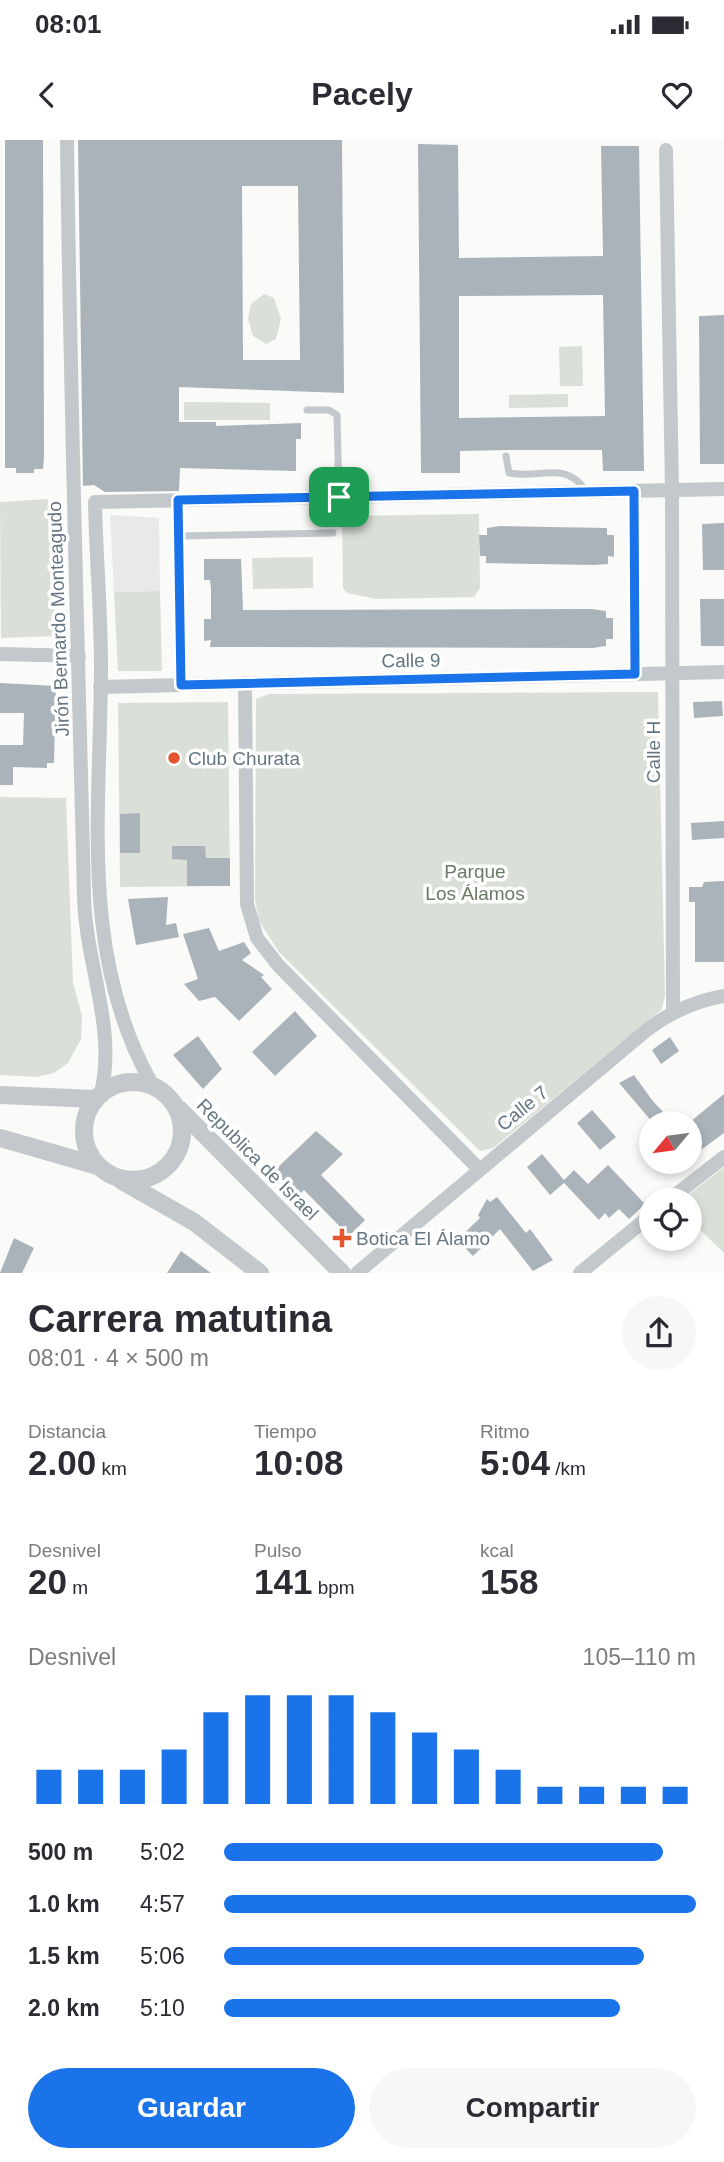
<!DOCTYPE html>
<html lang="es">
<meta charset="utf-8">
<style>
body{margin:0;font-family:Arial,sans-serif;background:#f7f7f7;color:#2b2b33;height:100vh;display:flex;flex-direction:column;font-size:26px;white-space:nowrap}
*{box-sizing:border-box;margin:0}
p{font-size:23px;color:#7c7c81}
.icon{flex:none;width:38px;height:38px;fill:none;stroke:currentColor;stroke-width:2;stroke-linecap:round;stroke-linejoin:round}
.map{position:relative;height:1133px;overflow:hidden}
.drawer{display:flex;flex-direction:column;background:#fff;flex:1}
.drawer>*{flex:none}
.needle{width:46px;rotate:241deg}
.fabs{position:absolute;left:639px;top:971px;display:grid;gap:14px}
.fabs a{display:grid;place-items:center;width:63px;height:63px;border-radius:50%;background:#fff;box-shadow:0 4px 10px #0003;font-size:35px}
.pin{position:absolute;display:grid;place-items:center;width:60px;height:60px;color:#fff;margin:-30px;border-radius:14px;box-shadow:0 4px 10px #0006}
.round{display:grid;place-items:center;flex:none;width:74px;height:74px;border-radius:37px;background:#f7f7f7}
.overview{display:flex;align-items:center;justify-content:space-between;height:119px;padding:0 28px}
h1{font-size:38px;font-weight:800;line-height:52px}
.metrics{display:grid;grid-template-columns:repeat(3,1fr);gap:10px;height:119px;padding:7px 28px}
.metrics div{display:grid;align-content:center}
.metrics b{font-size:35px;font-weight:800}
.metrics small{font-size:19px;font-weight:400}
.metrics p{font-size:19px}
.chart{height:196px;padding:14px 28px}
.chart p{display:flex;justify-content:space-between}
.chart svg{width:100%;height:126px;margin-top:7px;stroke:#1a73e8;stroke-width:6}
.action{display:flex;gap:14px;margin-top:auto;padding:14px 28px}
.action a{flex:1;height:80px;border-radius:42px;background:#1a73e8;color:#fff;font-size:28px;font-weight:800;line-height:80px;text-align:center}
.action a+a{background:#f7f7f7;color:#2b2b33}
ul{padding:0 28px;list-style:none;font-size:23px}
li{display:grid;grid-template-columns:112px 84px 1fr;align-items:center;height:52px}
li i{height:18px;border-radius:9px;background:#1a73e8}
.status{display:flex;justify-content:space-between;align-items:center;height:49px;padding:0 35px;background:#fff;direction:ltr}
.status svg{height:19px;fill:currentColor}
header{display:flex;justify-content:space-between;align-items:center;height:91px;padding:0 28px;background:#fff;font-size:32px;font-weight:800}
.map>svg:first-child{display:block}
.built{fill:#e8e9e9}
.green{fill:#dadfd7}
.building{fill:#aab3b9;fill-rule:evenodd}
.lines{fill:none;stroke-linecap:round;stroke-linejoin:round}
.service{stroke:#c3c8cc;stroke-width:7}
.minor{stroke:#c3c8cc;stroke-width:14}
.tertiary{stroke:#c3c8cc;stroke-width:18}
.route-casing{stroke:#fff;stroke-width:14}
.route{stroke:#1a73e8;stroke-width:9}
.poi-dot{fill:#e4572e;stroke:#fff;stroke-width:2.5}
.labels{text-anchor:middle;stroke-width:7;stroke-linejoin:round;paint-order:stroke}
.street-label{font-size:19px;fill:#657683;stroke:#fff}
.poi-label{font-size:19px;fill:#657683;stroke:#fff;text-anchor:start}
.park-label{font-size:19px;fill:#687a64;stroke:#fff}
</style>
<div class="status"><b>08:01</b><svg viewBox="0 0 49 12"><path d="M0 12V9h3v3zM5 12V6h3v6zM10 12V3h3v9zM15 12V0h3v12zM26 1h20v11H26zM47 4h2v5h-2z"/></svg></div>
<header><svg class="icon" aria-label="back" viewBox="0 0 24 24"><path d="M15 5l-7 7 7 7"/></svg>Pacely<svg class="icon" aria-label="heart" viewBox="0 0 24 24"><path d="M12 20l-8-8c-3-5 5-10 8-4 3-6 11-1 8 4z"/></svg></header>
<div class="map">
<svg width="724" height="1133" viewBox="0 0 724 1133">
<rect width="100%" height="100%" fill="#fafaf8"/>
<!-- built -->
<path class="built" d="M110,375l49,3 1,73 -46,1z"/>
<!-- green -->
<path class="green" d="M264,154l10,4 7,21 -5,20 -10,5 -13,-8 -5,-17 3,-15z
M582,206l1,40h-23l-1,-39z
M568,254v13l-59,1v-13z
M184,262l86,1v17h-86z
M48,359l8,137 -55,2 -1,-136z
M479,374l1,74 -6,9 -98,2 -29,-6 -4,-5 -1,-72z
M313,417v31l-60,1 -1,-31z
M160,451l2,80h-44l-4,-79z
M658,552l7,303 -3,14 -169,139 -13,3 -201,-199 -20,-31 -4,-22 1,-200 13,-5z
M228,562l2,184 -110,1 -2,-184z
M0,657l66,1 7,185 9,33 -1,23 -13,24 -14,10 -17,4 -37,-2z
M724,1027v86l-34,-33v-20h-8z"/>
<!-- building -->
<path class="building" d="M5,0h38l1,317 -1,12h-9v4h-18v-5h-11z
M78,0h264l2,253 -165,-6v35h37v4l85,-3v16h-5v32l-116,-3 -1,23 -74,1 -11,-7 -11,1zM242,46h56l2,174h-57z
M418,4l40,1 1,113 144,-2 -2,-110h38l5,325h-41l-1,-21h-96l-46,1v22h-39zM603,155l2,121 -146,2v-122z
M724,175v149h-24l-1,-148z
M724,383v47h-21l-1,-46z
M500,386l107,2v7h7v22l-6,-1v8l-13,1 -109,-2v-7h-6l-1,-21h8v-7z
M204,419h37l2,51 349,-1 14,2v7h7v21h-7v7l-13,2 -383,-1 1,-7 -7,1v-22h7v-31l-1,-8h-6z
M700,459h24v47h-23z
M0,543l56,3 -2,77h-7v5l-34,-1v18h-13v-40h23l1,-32h-24z
M722,561l1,15 -29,2 -1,-16z
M140,673v40h-20v-39z
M724,681v17l-32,2 -1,-17z
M172,706h33l1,12h24v28h-43v-26l-15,-1z
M724,741v81h-29v-60h-6v-15h13l2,-5z
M168,757l-2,28 10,-2 3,14 -43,8 -8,-46z
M209,788l10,23 25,-9 7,11 -9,7 22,15 -3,2 11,12 -33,32 -24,-24 -16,4 -15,-17 14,-5 -15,-45z
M295,871l22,25 -42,40 -23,-24z
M198,896l24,33 -19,20 -30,-34z
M670,897l9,14 -18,13 -9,-14z
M634,935l18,25 22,24h-20l-35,-41z
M724,954v39l-34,25v-36z
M592,970l24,27 -16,13 -23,-27z
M316,991l27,23 -22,21 44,45 -16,16 -45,-46 -6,6 -24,-25z
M542,1014l22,26 10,-10 14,14 20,-19 37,39 -16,15 -10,-10 -10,9 -4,-5 -6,7 -35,-37 -14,12 -23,-28z
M497,1057l29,36 4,-4 23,31 -20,11 -33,-42 -27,27 -16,-16 23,-22 -2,-3 9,-16 3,3z
M14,1098l20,10 -12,25h-22z
M181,1111l30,22h-44z"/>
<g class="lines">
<!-- service -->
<path class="service" d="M307,270h22l8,5 2,82
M506,316l3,17c32,6 56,-13 77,18
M634,351l1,183
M178,360l3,184
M179,396l154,-3"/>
<!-- minor -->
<path class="minor" d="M67,0c3,252 11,504 17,755 1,68 33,132 17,198
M666,10l6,340 1,523
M0,514l79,2
M245,543l2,221 10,34 21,27 201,204
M100,547l624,-15
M153,946c-75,-131 -52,-276 -52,-420 0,-55 -5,-110 -6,-164l629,-13
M669,1060l55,-43
M357,1133l291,-244c23,-17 48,-28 76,-33
M580,1133l71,-58"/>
<!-- tertiary -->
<path class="tertiary" d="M84 991a49 49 0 1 1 98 0a49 49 0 1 1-98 0Z
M0,955l96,4
M179,969l163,164
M0,998l98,28
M122,1041l72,41 66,51"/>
</g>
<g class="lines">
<defs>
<path id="route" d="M634,351l1,183 -454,11 -3,-185z"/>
</defs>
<!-- route casing -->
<use href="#route" class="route-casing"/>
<!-- route -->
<use href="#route" class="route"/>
</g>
<!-- markers -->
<g class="poi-dot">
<circle cx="174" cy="618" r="7"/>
<path d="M338.5 1087.5h7v7h7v7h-7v7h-7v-7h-7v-7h7z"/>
</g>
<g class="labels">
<!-- street labels -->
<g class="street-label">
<text transform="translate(58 479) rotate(-92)" y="7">Jirón Bernardo Monteagudo</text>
<text transform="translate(411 520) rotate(-1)" y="7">Calle 9</text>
<text transform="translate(653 612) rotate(-90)" y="7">Calle H</text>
<text transform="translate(522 968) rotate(-39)" y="7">Calle 7</text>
<text transform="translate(258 1019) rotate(45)" y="7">Republica de Israel</text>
</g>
<!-- poi labels -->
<g class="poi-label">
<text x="188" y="625">Club Churata</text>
<text x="356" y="1105">Botica El Álamo</text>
</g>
<!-- park labels -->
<g class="park-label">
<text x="475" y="738">Parque<tspan x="475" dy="22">Los Álamos</tspan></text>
</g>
</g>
</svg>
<div class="fabs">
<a><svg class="needle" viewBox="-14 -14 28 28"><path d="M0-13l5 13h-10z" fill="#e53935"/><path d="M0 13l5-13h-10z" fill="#7c7c81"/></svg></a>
<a><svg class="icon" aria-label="locate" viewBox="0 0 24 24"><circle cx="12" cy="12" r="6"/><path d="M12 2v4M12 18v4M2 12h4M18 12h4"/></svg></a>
</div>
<div class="pin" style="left:339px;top:357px;background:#1e9e55"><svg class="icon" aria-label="arrive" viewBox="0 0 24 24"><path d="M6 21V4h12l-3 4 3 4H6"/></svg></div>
</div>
<section class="drawer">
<div class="overview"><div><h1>Carrera matutina</h1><p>08:01 · 4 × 500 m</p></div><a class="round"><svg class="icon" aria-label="share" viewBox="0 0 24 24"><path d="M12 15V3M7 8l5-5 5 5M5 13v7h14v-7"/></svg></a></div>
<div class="metrics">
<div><p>Distancia</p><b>2.00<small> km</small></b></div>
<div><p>Tiempo</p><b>10:08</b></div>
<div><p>Ritmo</p><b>5:04<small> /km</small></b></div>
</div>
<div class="metrics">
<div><p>Desnivel</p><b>20<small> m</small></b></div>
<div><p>Pulso</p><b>141<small> bpm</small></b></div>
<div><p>kcal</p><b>158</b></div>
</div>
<div class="chart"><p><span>Desnivel</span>105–110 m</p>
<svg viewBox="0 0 160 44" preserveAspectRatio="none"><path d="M5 44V32M15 44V32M25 44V32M35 44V25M45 44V12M55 44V6M65 44V6M75 44V6M85 44V12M95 44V19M105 44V25M115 44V32M125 44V38M135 44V38M145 44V38M155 44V38"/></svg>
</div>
<ul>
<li><b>500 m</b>5:02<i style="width:93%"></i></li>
<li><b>1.0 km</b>4:57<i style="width:100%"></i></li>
<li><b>1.5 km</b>5:06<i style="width:89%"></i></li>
<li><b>2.0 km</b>5:10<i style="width:84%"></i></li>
</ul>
<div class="action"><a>Guardar</a><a>Compartir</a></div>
</section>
